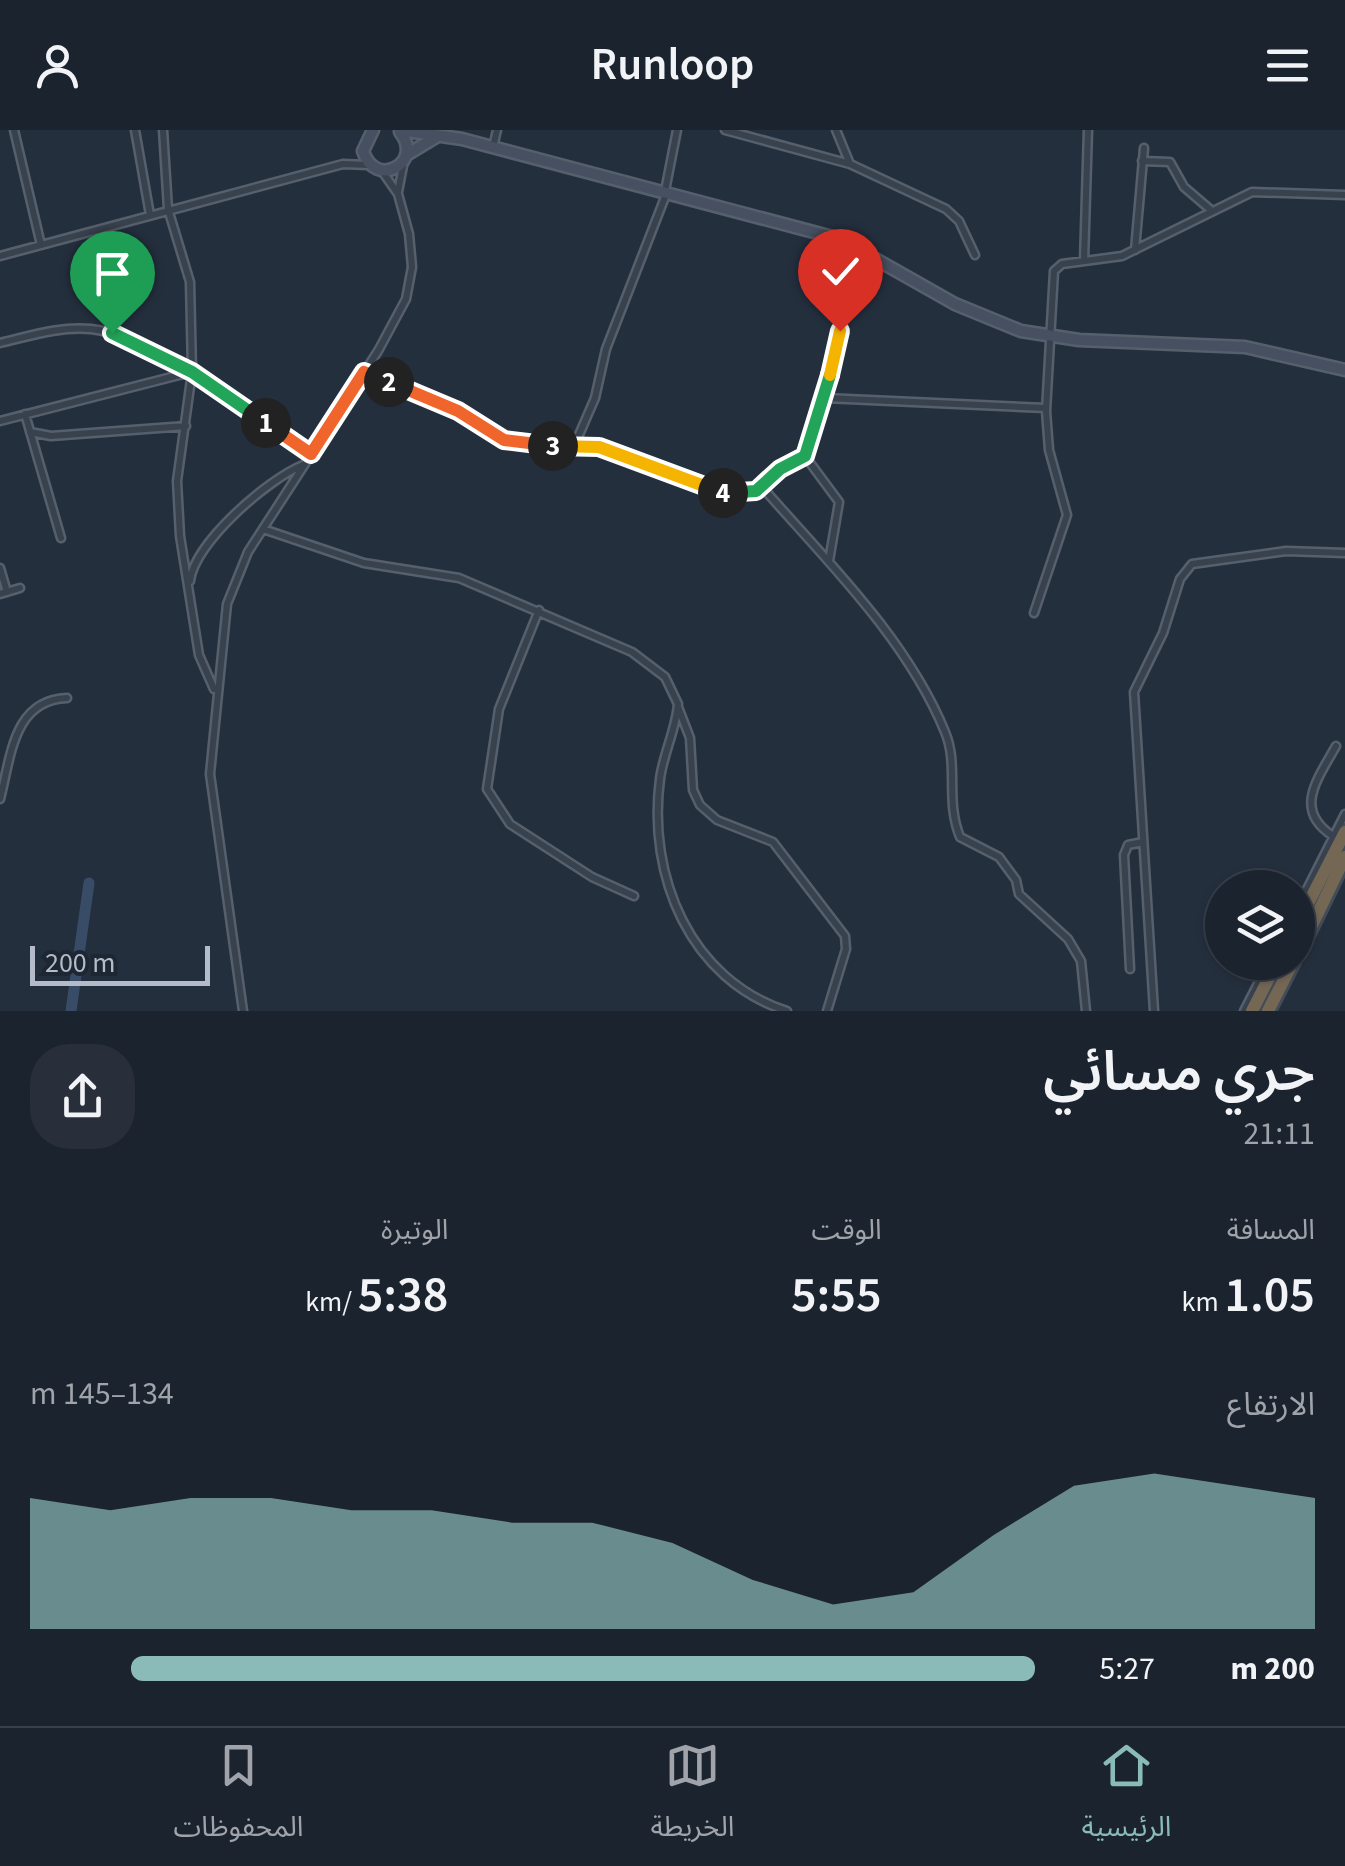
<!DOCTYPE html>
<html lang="ar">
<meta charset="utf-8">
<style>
body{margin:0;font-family:"Source Sans 3","Noto Sans Arabic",sans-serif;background:#282f3a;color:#f1f3f6;direction:rtl;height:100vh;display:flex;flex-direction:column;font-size:38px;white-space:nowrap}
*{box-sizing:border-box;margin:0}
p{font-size:32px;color:#a0a4aa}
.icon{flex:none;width:55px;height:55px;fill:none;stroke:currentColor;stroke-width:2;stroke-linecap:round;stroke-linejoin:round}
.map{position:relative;height:881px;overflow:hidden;direction:ltr}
.side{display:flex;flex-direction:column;background:#1b232e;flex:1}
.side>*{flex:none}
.buttons{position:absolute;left:1205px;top:740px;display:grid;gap:20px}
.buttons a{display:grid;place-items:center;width:110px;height:110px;border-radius:50%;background:#1b232e;box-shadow:0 2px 8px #0004,0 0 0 2px #39404a;font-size:50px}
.scale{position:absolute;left:30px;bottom:25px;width:180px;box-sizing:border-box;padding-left:10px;border:5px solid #b4bcc9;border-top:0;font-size:28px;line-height:35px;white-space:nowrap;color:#b4bcc9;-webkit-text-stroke:8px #1d2633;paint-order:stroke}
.pin{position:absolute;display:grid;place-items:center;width:85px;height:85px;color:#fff;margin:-102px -42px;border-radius:50% 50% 50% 0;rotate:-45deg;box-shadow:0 0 10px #0007}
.pin .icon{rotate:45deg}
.km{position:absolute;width:50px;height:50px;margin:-25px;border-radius:50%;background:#222;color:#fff;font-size:28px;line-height:50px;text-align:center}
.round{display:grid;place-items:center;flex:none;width:105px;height:105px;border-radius:40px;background:#282f3a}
.overview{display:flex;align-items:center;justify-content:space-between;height:170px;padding:0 30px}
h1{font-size:55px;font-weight:600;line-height:75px}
.stats{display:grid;grid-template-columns:repeat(3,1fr);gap:15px;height:170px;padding:10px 30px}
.stats div{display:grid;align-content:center}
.stats b{font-size:50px;font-weight:600}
.stats small{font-size:28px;font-weight:400}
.stats p{font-size:28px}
.chart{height:280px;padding:20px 30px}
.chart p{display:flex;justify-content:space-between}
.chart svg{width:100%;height:180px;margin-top:10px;fill:#8bbbb9;opacity:.7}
ul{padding:0 30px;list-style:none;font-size:32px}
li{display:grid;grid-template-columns:160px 120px 1fr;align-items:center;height:75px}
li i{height:25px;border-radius:12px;background:#8bbbb9}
header{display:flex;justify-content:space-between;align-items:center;height:130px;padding:0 30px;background:#1b232e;font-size:45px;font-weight:600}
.tab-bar{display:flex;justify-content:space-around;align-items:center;height:140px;border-top:2px solid #39404a;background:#1b232e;font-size:28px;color:#a0a4aa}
.tab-bar a{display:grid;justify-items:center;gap:5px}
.tab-bar .active{color:#8bbbb9}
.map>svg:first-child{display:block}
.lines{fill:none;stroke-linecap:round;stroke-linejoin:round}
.river{stroke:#394c67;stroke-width:11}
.street-casing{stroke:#565f6c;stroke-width:11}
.secondary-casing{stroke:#565f6c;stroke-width:15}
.highway-casing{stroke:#434c59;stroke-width:18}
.street{stroke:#38414e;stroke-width:6}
.secondary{stroke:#465061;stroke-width:10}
.highway{stroke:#746855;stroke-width:12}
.split-1-casing{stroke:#fff;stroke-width:20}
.split-2-casing{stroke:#fff;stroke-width:20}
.split-3-casing{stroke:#fff;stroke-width:20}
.split-4-casing{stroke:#fff;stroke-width:20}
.split-5-casing{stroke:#fff;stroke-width:20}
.split-6-casing{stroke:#fff;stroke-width:20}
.split-1{stroke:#22a559;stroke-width:12}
.split-2{stroke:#f0652b;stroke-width:12}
.split-3{stroke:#f0652b;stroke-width:12}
.split-4{stroke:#f5b400;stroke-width:12}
.split-5{stroke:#22a559;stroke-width:12}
.split-6{stroke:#f5b400;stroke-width:12}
</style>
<header><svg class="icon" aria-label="menu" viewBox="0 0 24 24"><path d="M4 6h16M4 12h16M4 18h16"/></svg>Runloop<svg class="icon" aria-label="person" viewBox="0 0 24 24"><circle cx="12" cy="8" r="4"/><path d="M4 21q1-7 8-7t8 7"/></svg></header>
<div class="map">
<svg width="1345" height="881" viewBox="0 0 1345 881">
<rect width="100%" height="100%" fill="#242f3e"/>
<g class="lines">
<!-- river -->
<path class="river" d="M71,881l18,-128"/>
<defs>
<path id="street" d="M14,0l27,115
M135,0l15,85
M163,0l5,79 22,73 2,90 -15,109 3,55 19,119 15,34
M725,0l125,34 96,45 13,12 16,34
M836,0l14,34
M493,17l4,-17
M1142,31l28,1 14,25 28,24
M665,61l12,-61
M398,62l5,-26
M1135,120l9,-102
M0,126l343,-92 25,1
M1084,131l4,-131
M0,213c30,-7 60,-17 91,-14 68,8 164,86 220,125
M364,242l93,39 56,32 80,3 64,19 54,25 40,3 55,-40 19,-55 23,-117 11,-32
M825,268l221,10
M25,284l36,124
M0,291l191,-49
M30,302l21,4 135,-10
M575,314l20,-46 11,-49 61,-157
M805,326l34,46 -10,59
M762,357c65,74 145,152 183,245 14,33 0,68 15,105l39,20 17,23 3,14 49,45 13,22 5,50
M263,399l101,34 95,15 173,74 33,25 13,27c-2,26 -15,50 -18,75 -13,97 30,201 127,232
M0,438l7,24
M190,451c4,-38 78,-102 113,-116
M0,464l20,-6
M539,480l-40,99 -12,80 23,35 82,53 42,19
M1034,483l33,-98 -18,-65 -3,-39 8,-140 8,-7 60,-8 130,-64 93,3
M678,577l12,31 3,52 7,15 17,15 56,22 72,94 1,13 -19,62
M0,669c11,-42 13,-99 67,-101
M1333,706c-40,-26 -16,-56 3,-90
M1298,777l47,-93
M1130,839l-6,-114 4,-10 15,-3
M243,881l-33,-237 17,-170 21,-52 130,-201 28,-52 6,-32 -3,-33 -11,-40 -16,-23
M1154,881l-20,-319 29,-59 17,-54 12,-15 94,-13 59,2
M1244,881l25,-49"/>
<path id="secondary" d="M373,0l-10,21c12,39 62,12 37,-19
M400,0l62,9 378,100 115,65 66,27 58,9 166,7 100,23
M408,24l28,-17"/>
<path id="highway" d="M1298,793l47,-91
M1298,824l47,-97
M1252,881l25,-49
M1268,881l25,-49"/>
</defs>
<!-- street casing -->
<use href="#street" class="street-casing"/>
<!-- secondary casing -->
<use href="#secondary" class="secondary-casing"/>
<!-- highway casing -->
<use href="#highway" class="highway-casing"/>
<!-- street -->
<use href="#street" class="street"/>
<!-- secondary -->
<use href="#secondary" class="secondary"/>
<!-- highway -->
<use href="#highway" class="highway"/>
</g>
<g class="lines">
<defs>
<path id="split-1" d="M112,203l80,39 74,51"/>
<path id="split-2" d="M266,293l45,31 53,-82 25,10"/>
<path id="split-3" d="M389,252l69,29 46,29 49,6"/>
<path id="split-4" d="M553,316l46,1 124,46"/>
<path id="split-5" d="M723,363l33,-2 24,-22 25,-13 25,-81"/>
<path id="split-6" d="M830,245l10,-44"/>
</defs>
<!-- split-1 casing -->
<use href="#split-1" class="split-1-casing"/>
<!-- split-2 casing -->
<use href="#split-2" class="split-2-casing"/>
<!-- split-3 casing -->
<use href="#split-3" class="split-3-casing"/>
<!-- split-4 casing -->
<use href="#split-4" class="split-4-casing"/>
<!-- split-5 casing -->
<use href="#split-5" class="split-5-casing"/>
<!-- split-6 casing -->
<use href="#split-6" class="split-6-casing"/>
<!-- split-1 -->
<use href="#split-1" class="split-1"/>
<!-- split-2 -->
<use href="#split-2" class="split-2"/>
<!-- split-3 -->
<use href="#split-3" class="split-3"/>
<!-- split-4 -->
<use href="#split-4" class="split-4"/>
<!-- split-5 -->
<use href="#split-5" class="split-5"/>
<!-- split-6 -->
<use href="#split-6" class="split-6"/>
</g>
</svg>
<div class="buttons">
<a><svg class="icon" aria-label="layers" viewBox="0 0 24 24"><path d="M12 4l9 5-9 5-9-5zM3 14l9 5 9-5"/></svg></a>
</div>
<div class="scale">200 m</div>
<div class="pin" style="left:112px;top:203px;background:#1e9e55"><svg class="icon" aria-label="arrive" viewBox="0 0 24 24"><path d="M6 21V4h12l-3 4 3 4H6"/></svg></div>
<div class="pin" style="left:840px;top:201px;background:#d93025"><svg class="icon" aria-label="check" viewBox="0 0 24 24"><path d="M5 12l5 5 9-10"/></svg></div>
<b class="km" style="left:266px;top:293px">1</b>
<b class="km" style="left:389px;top:252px">2</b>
<b class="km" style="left:553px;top:316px">3</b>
<b class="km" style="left:723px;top:363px">4</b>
</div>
<section class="side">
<div class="overview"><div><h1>جري مسائي</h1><p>21:11</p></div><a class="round"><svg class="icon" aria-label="share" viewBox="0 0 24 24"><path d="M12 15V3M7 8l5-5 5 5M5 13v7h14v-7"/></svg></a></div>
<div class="stats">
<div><p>المسافة</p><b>1.05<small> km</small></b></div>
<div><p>الوقت</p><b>5:55</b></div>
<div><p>الوتيرة</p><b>5:38<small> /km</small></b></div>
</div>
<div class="chart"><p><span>الارتفاع</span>134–145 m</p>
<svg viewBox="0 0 160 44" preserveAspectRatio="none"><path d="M0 44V12L10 15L20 12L30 12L40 15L50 15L60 18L70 18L80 23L90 32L100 38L110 35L120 21L130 9L140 6L150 9L160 12V44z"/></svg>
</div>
<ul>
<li><b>200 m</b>5:27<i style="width:90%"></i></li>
</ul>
</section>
<nav class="tab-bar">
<a class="active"><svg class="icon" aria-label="home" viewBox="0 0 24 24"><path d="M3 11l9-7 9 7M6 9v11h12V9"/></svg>الرئيسية</a>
<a><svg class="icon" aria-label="map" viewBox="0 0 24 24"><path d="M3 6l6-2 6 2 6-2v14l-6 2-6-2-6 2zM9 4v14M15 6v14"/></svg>الخريطة</a>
<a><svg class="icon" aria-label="saved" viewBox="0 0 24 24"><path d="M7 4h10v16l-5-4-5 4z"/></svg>المحفوظات</a>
</nav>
